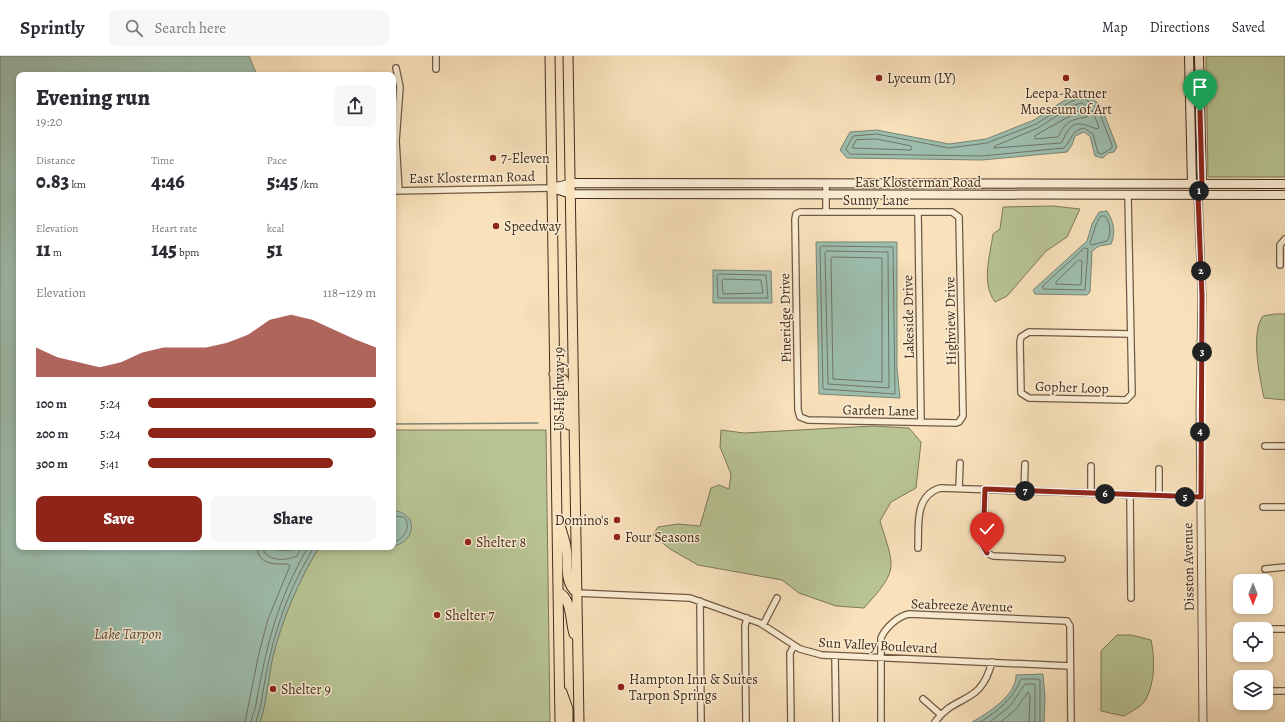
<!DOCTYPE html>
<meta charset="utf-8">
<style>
body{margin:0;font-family:Alegreya,serif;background:#f7f7f7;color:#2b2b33;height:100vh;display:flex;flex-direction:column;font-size:15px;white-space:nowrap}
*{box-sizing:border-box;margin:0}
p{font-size:13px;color:#7c7c81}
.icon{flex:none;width:22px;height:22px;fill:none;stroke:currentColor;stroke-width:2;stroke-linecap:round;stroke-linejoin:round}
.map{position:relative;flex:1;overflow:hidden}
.drawer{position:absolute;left:16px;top:16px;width:380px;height:478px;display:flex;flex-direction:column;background:#fff;border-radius:8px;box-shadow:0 2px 6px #0003}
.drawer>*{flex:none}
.needle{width:26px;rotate:180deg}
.buttons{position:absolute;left:1233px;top:518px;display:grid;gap:8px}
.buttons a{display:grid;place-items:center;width:40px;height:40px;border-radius:8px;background:#fff;box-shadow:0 2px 6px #0003;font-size:20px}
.pin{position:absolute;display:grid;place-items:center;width:34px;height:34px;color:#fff;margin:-41px -17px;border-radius:50% 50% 50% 0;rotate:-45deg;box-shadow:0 0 4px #0007}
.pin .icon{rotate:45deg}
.km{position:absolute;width:20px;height:20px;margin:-10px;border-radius:50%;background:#222;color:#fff;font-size:11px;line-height:20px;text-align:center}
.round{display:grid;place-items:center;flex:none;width:42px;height:42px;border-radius:8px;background:#f7f7f7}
.headline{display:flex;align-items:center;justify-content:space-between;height:68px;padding:0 20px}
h1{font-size:22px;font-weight:800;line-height:30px}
.metrics{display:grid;grid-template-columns:repeat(3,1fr);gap:6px;height:68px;padding:4px 20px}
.metrics div{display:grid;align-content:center}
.metrics b{font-size:20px;font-weight:800}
.metrics small{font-size:11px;font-weight:400}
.metrics p{font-size:11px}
.chart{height:112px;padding:8px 20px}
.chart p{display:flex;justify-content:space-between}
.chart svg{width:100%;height:72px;margin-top:4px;fill:#8f2418;opacity:.7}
.primary-button{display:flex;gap:8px;margin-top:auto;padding:8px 20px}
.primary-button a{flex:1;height:46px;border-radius:8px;background:#8f2418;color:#fff;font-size:16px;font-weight:800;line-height:46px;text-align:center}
.primary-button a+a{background:#f7f7f7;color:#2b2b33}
ul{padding:0 20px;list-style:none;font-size:13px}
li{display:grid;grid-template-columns:64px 48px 1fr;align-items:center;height:30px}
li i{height:10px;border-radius:5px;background:#8f2418}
header{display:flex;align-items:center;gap:24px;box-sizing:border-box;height:56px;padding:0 20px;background:#fff;border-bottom:1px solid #e1e1e2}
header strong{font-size:19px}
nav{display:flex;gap:22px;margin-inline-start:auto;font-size:14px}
.search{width:280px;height:36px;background:#f7f7f7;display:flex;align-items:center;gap:10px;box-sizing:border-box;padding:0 14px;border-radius:8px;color:#7c7c81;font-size:15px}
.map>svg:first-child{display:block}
.green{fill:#b8c494;stroke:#7e7858}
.water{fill:#9dbeae;stroke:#798474}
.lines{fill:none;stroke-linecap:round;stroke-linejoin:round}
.shore{stroke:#707566;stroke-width:1}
.stream{stroke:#798474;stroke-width:1.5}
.minor-casing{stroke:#705944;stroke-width:8}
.tertiary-casing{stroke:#705944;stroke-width:9}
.secondary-casing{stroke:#432c1d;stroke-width:10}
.trunk-casing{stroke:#432c1d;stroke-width:11}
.minor{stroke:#faecd3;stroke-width:5.5}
.tertiary{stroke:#faecd3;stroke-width:7}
.secondary{stroke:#faecd3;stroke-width:8}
.trunk{stroke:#f8e1bb;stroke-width:9}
.route-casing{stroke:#fff;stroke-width:8}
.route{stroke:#8f2418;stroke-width:5}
.poi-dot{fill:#8f2418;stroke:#faecd3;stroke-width:1.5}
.labels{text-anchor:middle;stroke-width:3;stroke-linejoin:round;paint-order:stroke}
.poi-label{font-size:14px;fill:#432c1d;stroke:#faecd3;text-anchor:start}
.street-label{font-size:14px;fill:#432c1d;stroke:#faecd3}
.water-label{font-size:15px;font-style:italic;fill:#5a5041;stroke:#faecd3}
</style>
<header>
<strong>Sprintly</strong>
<div class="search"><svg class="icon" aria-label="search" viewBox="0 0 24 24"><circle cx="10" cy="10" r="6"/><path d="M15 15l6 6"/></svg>Search here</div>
<nav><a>Map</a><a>Directions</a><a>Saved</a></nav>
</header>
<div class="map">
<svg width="1285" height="666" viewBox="0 0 1285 666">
<rect width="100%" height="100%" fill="#f8e1bb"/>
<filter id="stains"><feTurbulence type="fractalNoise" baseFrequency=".005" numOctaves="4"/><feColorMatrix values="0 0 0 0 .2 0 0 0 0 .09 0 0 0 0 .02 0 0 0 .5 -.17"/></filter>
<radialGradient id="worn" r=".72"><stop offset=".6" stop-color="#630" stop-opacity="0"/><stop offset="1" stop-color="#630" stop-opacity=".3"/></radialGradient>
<!-- green -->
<path class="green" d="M1206,0h79v121h-77z
M1053,150l27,3 -13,28 -21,14 -39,45 -12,6c-14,-19 -5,-46 -2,-68l7,-5 3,-22z
M1275,258h10v86l-21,-2c-4,-20 -14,-65 -1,-82z
M873,370l36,2 12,14 -5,46 -25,14 -11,19c15,48 19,48 -16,87l-28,-2 -37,-13 -17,-13 -84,-15 -28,-16 -17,-14 5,-8 20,-3 22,2 11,-38 8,-3 10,4 2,-15 -11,-27 1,-17 23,3z
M393,374h153l4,292h-290c7,-21 8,-44 13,-66 10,-39 25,-74 46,-109h74z
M1117,579h14l20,5c4,17 4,43 -5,59 -3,7 -16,13 -22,17l-23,-5v-60z"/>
<!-- water -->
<path class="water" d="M0,0h249l8,19h-238v472h248c13,8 37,0 52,0 -21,35 -36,70 -46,109 -5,22 -6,45 -13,66h-260z
M1085,36l16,14 16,41 -3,5 -6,1 -5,5 -8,-2 -5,-20 -6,-4 -9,4 -3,9 -5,7 -85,8 -135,-2 -7,-8 10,-18 27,-2 72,14 37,-5 48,-19 34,-22z
M1107,155c7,11 9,22 4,33l-12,2 -7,5 -2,41 -3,3 -52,-1 -2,-4 54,-49 5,-17 7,-12z
M816,186h81v126l3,30 -81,-4z
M713,214l58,1 1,32h-59z
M397,455c24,6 15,33 -4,35v-34z
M1043,618l2,23 -1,25h-72c16,-9 45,-27 44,-47z"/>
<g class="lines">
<!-- shore -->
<path class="shore" d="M1083,41l15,12 14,36v3l-10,6 -4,-1 -5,-19 -9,-6c-13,2 -12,12 -20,20l-82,8 -132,-2 -4,-5 7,-13 24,-2 72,14 38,-5 49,-19 34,-22z
M1082,47l11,9 6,15 -1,2c-10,-2 -22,-12 -31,3 -3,4 -3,8 -6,11l-67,5 1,-2 43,-18 34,-22z
M1081,54l6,4v3c-17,3 -21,4 -29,20l-23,2v-3z
M877,83l34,7 1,2 -1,2 -59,-2 4,-8z
M1101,160h4c5,6 7,18 2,25l-16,4 -1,-2 6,-18z
M822,190l71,1 2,147 -72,-5 -3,-141z
M1085,192l3,1 -3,41 -42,-1v-3z
M827,195l61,1 1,136 -61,-4 -3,-131z
M833,201l49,1v124l-49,-3 -2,-120z
M1079,204l3,1 -1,24 -25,-1v-2z
M719,218l47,1 2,23h-50l-1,-22z
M724,223l37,1 2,13 -40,1 -1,-13z
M393,460l11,1c8,9 0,23 -11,25
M263,491c1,15 24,14 34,9l4,-9
M245,666l14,-69 9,-34 22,-53 -2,-2c-14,0 -30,1 -31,-17
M251,666c1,-6 4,-12 5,-18 11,-61 21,-103 52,-157
M256,666c1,-6 4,-12 5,-18 9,-60 22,-105 53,-157
M980,666c17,-10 34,-24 41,-43h17l2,1v42
M990,666l20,-16 15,-22h8l2,1v37
M1001,666l15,-13 12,-17 2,5 -1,25"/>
<!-- stream -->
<path class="stream" d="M393,368l145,-1"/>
<defs>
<path id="minor" d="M436,0v13
M396,12l4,19 -4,54 3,50
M826,129v27
M393,135l159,-3
M1128,139l4,199 -6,6 -97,-2 -8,-5 -1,-51 1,-5 8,-5 101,2
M800,156h152l7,5 4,199 -4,6 -3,1 -148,-3 -8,-3 -2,-7 -3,-191 1,-5z
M918,156l3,210
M1280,209v-20l5,-6
M1265,390h20
M959,432l1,-25
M985,433l-2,57 4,7 6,3 69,3
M1024,435l1,-27
M1091,437v-27
M1130,439l1,103
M1159,440v-27
M1263,451h22
M918,492c1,-22 -4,-52 22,-60l261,9
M1265,513l20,-2
M577,537l113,5 70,25 40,26 22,6 248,11
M700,545l1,121
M763,569l14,-27
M1266,573h19
M835,600l1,66
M1266,635h19
M923,643l17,15
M746,666l-1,-96 2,-8
M791,666l-1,-69 4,-7
M881,666v-84c4,-10 17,-22 28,-24l158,7 3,5 1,96
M935,666c22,-30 45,-15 57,-60"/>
<path id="tertiary" d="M1198,139l4,101 -2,112 3,314"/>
<path id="secondary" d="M1189,0l3,128 3,5
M1199,0l3,128 -2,5
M552,132l19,6 714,1
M552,132l21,-5 712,1"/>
<path id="trunk" d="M550,0l10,666
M568,0l11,666
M554,318l10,6 5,45
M560,469c2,8 5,15 6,22 3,16 -3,35 11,46
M558,536c14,6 12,29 16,42
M562,636l6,17v13"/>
</defs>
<!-- minor casing -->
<use href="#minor" class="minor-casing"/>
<!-- tertiary casing -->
<use href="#tertiary" class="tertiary-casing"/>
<!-- secondary casing -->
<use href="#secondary" class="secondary-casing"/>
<!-- trunk casing -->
<use href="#trunk" class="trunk-casing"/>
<!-- minor -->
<use href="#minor" class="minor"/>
<!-- tertiary -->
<use href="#tertiary" class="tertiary"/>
<!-- secondary -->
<use href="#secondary" class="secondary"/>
<!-- trunk -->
<use href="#trunk" class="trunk"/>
</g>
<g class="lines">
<defs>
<path id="route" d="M987,497l-4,-7 2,-57 216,8 1,-201 -4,-101 4,-11 -2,-73"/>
</defs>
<!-- route casing -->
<use href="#route" class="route-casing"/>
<!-- route -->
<use href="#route" class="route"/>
</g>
<!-- markers -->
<g class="poi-dot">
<circle cx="879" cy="22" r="4"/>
<circle cx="1066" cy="22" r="4"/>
<circle cx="493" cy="102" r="4"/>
<circle cx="496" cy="170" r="4"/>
<circle cx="617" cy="464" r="4"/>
<circle cx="617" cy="481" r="4"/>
<circle cx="468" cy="486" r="4"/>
<circle cx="437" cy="559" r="4"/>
<circle cx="621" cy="631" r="4"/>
<circle cx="273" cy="633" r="4"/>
</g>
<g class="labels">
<!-- poi labels -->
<g class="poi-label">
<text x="887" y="27">Lyceum (LY)</text>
<text x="1066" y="42" text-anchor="middle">Leepa-Rattner<tspan x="1066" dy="16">Mueseum of Art</tspan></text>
<text x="501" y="107">7-Eleven</text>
<text x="504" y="175">Speedway</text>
<text x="609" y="469" text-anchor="end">Domino's</text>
<text x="625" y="486">Four Seasons</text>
<text x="476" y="491">Shelter 8</text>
<text x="445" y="564">Shelter 7</text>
<text x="629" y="628">Hampton Inn &amp; Suites<tspan x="629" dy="16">Tarpon Springs</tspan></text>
<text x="281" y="638">Shelter 9</text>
</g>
<!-- street labels -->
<g class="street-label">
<text transform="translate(472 121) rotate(-1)" y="5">East Klosterman Road</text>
<text x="918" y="131">East Klosterman Road</text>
<text x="876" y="149">Sunny Lane</text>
<text transform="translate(908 261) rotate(-91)" y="5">Lakeside Drive</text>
<text transform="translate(785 262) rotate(-91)" y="5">Pineridge Drive</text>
<text transform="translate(950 265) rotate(-91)" y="5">Highview Drive</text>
<text transform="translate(1072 331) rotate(2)" y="5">Gopher Loop</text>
<text transform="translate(559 333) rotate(-90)" y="5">US Highway 19</text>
<text transform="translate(879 354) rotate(1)" y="5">Garden Lane</text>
<text transform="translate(1188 511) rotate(-91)" y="5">Disston Avenue</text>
<text transform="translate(962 549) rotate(2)" y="5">Seabreeze Avenue</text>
<text transform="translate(878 589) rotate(3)" y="5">Sun Valley Boulevard</text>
</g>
<!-- water labels -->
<g class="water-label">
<text x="128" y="583">Lake Tarpon</text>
</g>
</g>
<rect width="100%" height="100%" filter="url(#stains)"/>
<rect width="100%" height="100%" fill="url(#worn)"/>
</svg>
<div class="buttons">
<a><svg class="needle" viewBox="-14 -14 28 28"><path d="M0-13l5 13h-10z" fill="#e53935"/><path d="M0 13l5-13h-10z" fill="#7c7c81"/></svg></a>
<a><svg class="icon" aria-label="locate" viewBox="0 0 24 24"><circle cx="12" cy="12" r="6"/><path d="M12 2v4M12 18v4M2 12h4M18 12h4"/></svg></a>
<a><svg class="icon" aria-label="layers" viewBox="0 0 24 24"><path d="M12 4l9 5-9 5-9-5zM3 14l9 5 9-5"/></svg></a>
</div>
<div class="pin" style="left:1200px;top:55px;background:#1e9e55"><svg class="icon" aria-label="arrive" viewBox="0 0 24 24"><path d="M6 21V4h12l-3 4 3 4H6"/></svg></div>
<div class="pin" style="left:987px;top:497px;background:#d93025"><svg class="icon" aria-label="check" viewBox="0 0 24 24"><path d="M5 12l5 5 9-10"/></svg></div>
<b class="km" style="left:1199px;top:135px">1</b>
<b class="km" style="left:1201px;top:215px">2</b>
<b class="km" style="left:1202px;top:296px">3</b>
<b class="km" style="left:1200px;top:376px">4</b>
<b class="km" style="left:1185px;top:441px">5</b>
<b class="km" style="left:1105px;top:438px">6</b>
<b class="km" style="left:1025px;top:435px">7</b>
<section class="drawer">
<div class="headline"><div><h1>Evening run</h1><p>19:20</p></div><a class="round"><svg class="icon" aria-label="share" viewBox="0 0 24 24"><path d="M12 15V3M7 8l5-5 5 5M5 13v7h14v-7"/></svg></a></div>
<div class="metrics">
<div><p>Distance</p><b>0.83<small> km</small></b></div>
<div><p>Time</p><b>4:46</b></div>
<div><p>Pace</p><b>5:45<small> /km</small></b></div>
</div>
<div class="metrics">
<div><p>Elevation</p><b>11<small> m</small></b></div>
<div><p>Heart rate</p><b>145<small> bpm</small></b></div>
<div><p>kcal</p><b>51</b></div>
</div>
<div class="chart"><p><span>Elevation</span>118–129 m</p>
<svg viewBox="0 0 160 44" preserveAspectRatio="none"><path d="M0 44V26L10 32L20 35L30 38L40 35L50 29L60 26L70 26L80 26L90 23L100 18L110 9L120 6L130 9L140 15L150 21L160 26V44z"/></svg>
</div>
<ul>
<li><b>100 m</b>5:24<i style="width:100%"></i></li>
<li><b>200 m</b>5:24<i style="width:100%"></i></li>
<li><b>300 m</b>5:41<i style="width:81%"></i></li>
</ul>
<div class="primary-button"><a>Save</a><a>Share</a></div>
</section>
</div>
